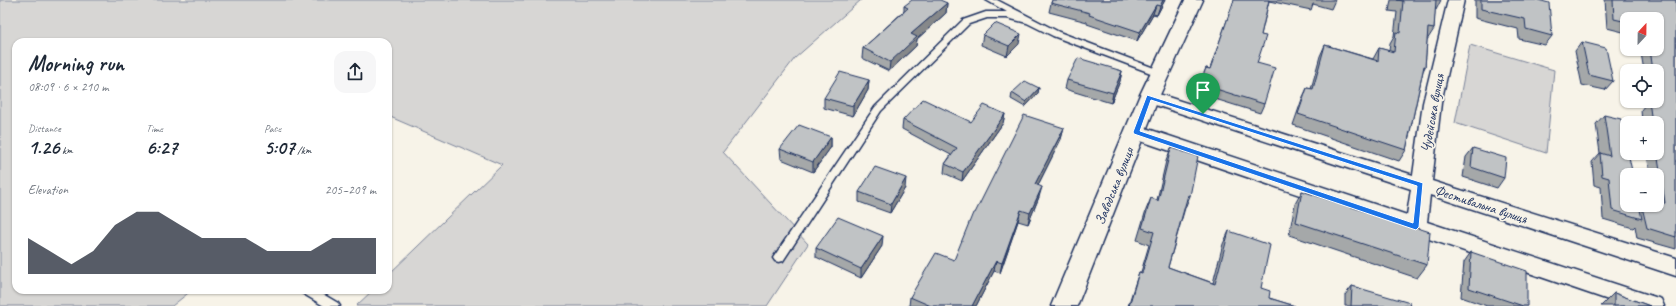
<!DOCTYPE html>
<meta charset="utf-8">
<style>
body{margin:0;font-family:Caveat,sans-serif;background:#f6f6f7;color:#1f2937;height:100vh;display:flex;flex-direction:column;font-size:15px;white-space:nowrap}
*{box-sizing:border-box;margin:0}
p{font-size:13px;color:#747a83}
.icon{flex:none;width:22px;height:22px;fill:none;stroke:currentColor;stroke-width:2;stroke-linecap:round;stroke-linejoin:round}
.map{position:relative;flex:1;overflow:hidden}
.drawer{position:absolute;left:12px;top:38px;width:380px;height:256px;display:flex;flex-direction:column;background:#fff;border-radius:12px;box-shadow:0 1px 3px #0004}
.drawer>*{flex:none}
.needle{width:26px;rotate:22deg}
.controls{position:absolute;left:1620px;top:12px;display:grid;gap:8px}
.controls a{display:grid;place-items:center;width:44px;height:44px;border-radius:8px;background:#fff;box-shadow:0 1px 3px #0004;font-size:20px}
.pin{position:absolute;display:grid;place-items:center;width:34px;height:34px;color:#fff;margin:-41px -17px;border-radius:50% 50% 50% 0;rotate:-45deg;box-shadow:0 0 4px #0007}
.pin .icon{rotate:45deg}
.round{display:grid;place-items:center;flex:none;width:42px;height:42px;border-radius:12px;background:#f6f6f7}
.head{display:flex;align-items:center;justify-content:space-between;height:68px;padding:0 16px}
h1{font-size:22px;font-weight:700;line-height:30px}
.stats{display:grid;grid-template-columns:repeat(3,1fr);gap:6px;height:68px;padding:4px 16px}
.stats div{display:grid;align-content:center}
.stats b{font-size:20px;font-weight:700}
.stats small{font-size:11px;font-weight:400}
.stats p{font-size:11px}
.chart{height:112px;padding:8px 16px}
.chart p{display:flex;justify-content:space-between}
.chart svg{width:100%;height:72px;margin-top:4px;fill:#111827;opacity:.7}
.map>svg:first-child{display:block}
.green{fill:#d7d6d4;stroke:#798299}
.lines{fill:none;stroke-linecap:round;stroke-linejoin:round}
.lane-casing{stroke:#1b2f5e;stroke-width:3}
.street-casing{stroke:#1b2f5e;stroke-width:3}
.secondary-casing{stroke:#1b2f5e;stroke-width:3}
.lane{fill:#f7f3e8;fill-rule:evenodd}
.street{fill:#f7f3e8;fill-rule:evenodd}
.secondary{fill:#f7f3e8;fill-rule:evenodd}
.wall{fill:#a5a8a9;stroke:#1b2f5e}
.shaded-wall{fill:#86888a;stroke:#1b2f5e}
.building{fill:#c0c3c5;stroke:#1b2f5e}
.route{fill:#1a73e8;stroke:#fff;fill-rule:evenodd}
.labels{text-anchor:middle;stroke-width:3.5;stroke-linejoin:round;paint-order:stroke}
.street-label{font-size:14px;fill:#1b2f5e;stroke:#f7f3e8}
</style>
<div class="map">
<svg width="1676" height="306" viewBox="0 0 1676 306">
<rect width="100%" height="100%" fill="#f7f3e8"/>
<filter id="ink" filterUnits="userSpaceOnUse"><feTurbulence type="fractalNoise" baseFrequency=".025" numOctaves="2"/><feDisplacementMap in="SourceGraphic" scale="8" xChannelSelector="R" yChannelSelector="G"/><feConvolveMatrix kernelMatrix="1 2 1 2 8 2 1 2 1" color-interpolation-filters="sRGB"/></filter>
<g filter="url(#ink)">
<!-- green -->
<path class="green" d="M0,0h861l-66,58 -72,94 85,92 -41,62h-411l17,-16h15v-15l114,-110 -114,-49v-74h-372v248h176l-20,16h-172z
M1470,45l84,25 -8,83 -91,-30z"/>
<g class="lines">
<defs>
<path id="lane" d="M986,0h11l62,32 103,39 2,2 -2,2h-6l-103,-39 -26,-13 -20,-5h-20l-18,6 -88,87 -98,150 -4,1 -4,-1 -2,-3 2,-3 100,-148 88,-87 23,-8h21z
M300,290h16l22,13 2,3h-16l-22,-13z"/>
<path id="street" d="M1448,0h16l-23,103 -9,78 244,77v18l-246,-81 -3,27 234,77 3,7h-38l-497,-169 -2,-5 2,-5 7,-2 271,90 4,-26 -268,-88 -3,-4 3,-4 6,-2 264,84 10,-72z"/>
<path id="secondary" d="M1185,0h18l-44,97 -82,209h-26l88,-209z"/>
</defs>
<!-- lane casing -->
<use href="#lane" class="lane-casing"/>
<!-- street casing -->
<use href="#street" class="street-casing"/>
<!-- secondary casing -->
<use href="#secondary" class="secondary-casing"/>
<!-- lane -->
<use href="#lane" class="lane"/>
<!-- street -->
<use href="#street" class="street"/>
<!-- secondary -->
<use href="#secondary" class="secondary"/>
</g>
<!-- wall -->
<path class="wall" d="M1052,0h113l-8,15 -4,-1 -16,27 -50,-17v-2l-38,-10 2,-9z
M1234,0h101l-4,9 -18,-5 -2,6 -42,-9 -8,34 -4,28 7,41 -4,9 -64,-20 10,-25 4,1z
M1391,0h50l-5,10 -1,-1 -1,20 -7,11 -2,27 -2,4 -17,79 -7,11 -106,-36 9,-26 5,-11 4,1 9,-33 5,-11 48,14 6,-11 10,3 1,-8 4,-7 3,-24 -8,-1z
M1475,0h63l14,36 -7,9 -26,-6 -1,-10 -43,-11z
M1605,0h71v249l-39,-11 -2,-12 -2,2 -30,-9 -2,-32 -7,-2 -2,-23 8,-9 -4,-29 8,-9 36,94 2,-2 15,-2v-30h-7l-3,-22h10v-30h-15l-1,-13 7,-9h9v-30h-13l-3,-18 -8,-2v-2h24v-30h-30v14l-20,-5z
M947,3l-1,10 -29,26 -1,7 -27,25 -27,-13 1,-10 41,-37v-5z
M983,35l36,9 -12,12 -26,-11z
M1582,42l31,39 -8,9 -23,-5 -7,-34z
M1122,71l-2,10 -9,22 -46,-14 2,-9z
M869,80l-1,10 -15,26 -29,-8v-10z
M1039,88l-1,5 -13,14 -14,-8 1,-6z
M1005,114l-2,9 -41,58 -18,-8 1,-9 6,-9 -49,-26 1,-9 68,2z
M1064,128l-3,11 -23,46 1,12 -11,27 -10,-3 -18,52 -6,-2 -18,35h-67l1,-9 44,-37z
M831,137v10l-18,25 -32,-13 -1,-10z
M1171,148l19,48 -5,12 -17,59 45,16 10,-39 6,-13 32,57 8,10 26,8h-167l7,-22 4,-12h2l8,-27 -12,-5 9,-30 5,-12 6,2 9,-39z
M1473,148l31,30 -7,10 -34,-11 3,-20z
M905,188l-15,25 -31,-11v-10z
M1302,191l125,74 -10,13 -128,-43 6,-31z
M882,246l-21,32 -45,-21v-9z
M1471,252l56,54h-40l-26,-9 3,-35z
M1352,286l59,20h-66v-11z
M1614,293l36,13h-49z"/>
<!-- shaded-wall -->
<path class="shaded-wall" d="M1163,0h2l-8,15 3,-9z
M947,3l-1,10 -29,26 -1,7 -27,25 1,-9 21,-28z
M1156,5l-3,9 -16,27 3,-9z
M1021,34l-2,10 -12,12 2,-10z
M1122,71l-2,10 -9,22 2,-10z
M869,80l-1,10 -15,26v-10z
M1039,88l-1,5 -13,14 1,-5z
M1005,114l-2,9 -41,58 1,-9z
M1064,128l-3,11 -28,56 2,-11z
M831,137v10l-18,25v-10z
M906,178l-1,10 -15,25 1,-9z
M1042,187l-3,10 -11,27 2,-11z
M1021,210l-3,11 -18,52 2,-10z
M883,236l-1,10 -21,32v-9z
M996,261l-2,10 -18,35h-4z"/>
<!-- building -->
<path class="building" d="M912,0h28l7,3 -36,31 6,3 -27,25 -27,-14 45,-40 -4,-2z
M1052,0h111l-3,6 -4,-1 -16,27 -51,-17 1,-2 -39,-10z
M1234,0h35l-8,35 5,1 -9,27 18,5 -11,36 -64,-20 6,-16 4,1z
M1397,0h39l-2,29 -6,-1 -3,39 -1,-1 -18,84 -108,-36 9,-26 6,1 12,-44 53,16 1,-13 15,4 2,-20 4,1 3,-32z
M1481,0h57l11,3 3,33 -26,-7 -1,-10 -44,-10z
M1613,0h63v237l-29,-9 -5,-21 11,-2h4v-1l8,-1 -8,-51v-29h-5l-3,-22 9,2 -1,-9v-23h-4l-3,-22h7v-30h-30v3l-13,-3z
M995,23l26,11 -12,12 -26,-11z
M1582,42l24,6 7,33 -24,-6z
M1078,58l44,13 -9,22 -46,-13z
M840,72l29,8 -16,26 -29,-8z
M1025,81l14,7 -13,14 -14,-9z
M923,99l48,23 13,-17 21,9 -42,58 -18,-8 12,-16 -54,-28z
M1024,115l40,13 -29,56 7,3 -12,26 -9,-3 -19,53 -6,-2 -24,45h-41l-21,-9 26,-44 18,7 19,-47h2z
M1604,115l17,4 6,30v4h1l5,22h-6v30h12l3,14 -30,-9 -3,-32 -7,-2 -2,-23 10,3z
M799,125l32,12 -18,25 -33,-13z
M1171,148l27,8 -8,40 -2,-1 -20,72 47,17 14,-53 41,14 -9,43 9,3 -1,7 26,8h-166l10,-34 3,1 12,-41 -12,-4 9,-30 7,3z
M1473,148l33,10 -2,20 -33,-11z
M875,167l31,11 -15,26 -32,-12z
M1302,191l128,41 -3,33 -131,-43z
M838,217l45,19 -22,33 -45,-21z
M1471,252l56,19v35h-4l-54,-18z
M1352,286l58,17 1,3h-60z
M1614,293l36,13h-36z"/>
</g>
<!-- route -->
<path class="route" d="M1147,95l276,88 -4,44 -3,3 -3,-1 -279,-95 -1,-2zM1151,100l266,86 -4,37 -273,-92z"/>
<g class="labels">
<!-- street labels -->
<g class="street-label">
<text transform="translate(1432 113) rotate(-80)" y="5">Чудейська вулиця</text>
<text transform="translate(1114 186) rotate(-68)" y="5">Заводська вулиця</text>
<text transform="translate(1481 204) rotate(18)" y="5">Фестивальна вулиця</text>
</g>
</g>
</svg>
<div class="controls">
<a><svg class="needle" viewBox="-14 -14 28 28"><path d="M0-13l5 13h-10z" fill="#e53935"/><path d="M0 13l5-13h-10z" fill="#747a83"/></svg></a>
<a><svg class="icon" aria-label="locate" viewBox="0 0 24 24"><circle cx="12" cy="12" r="6"/><path d="M12 2v4M12 18v4M2 12h4M18 12h4"/></svg></a>
<a>+</a>
<a>−</a>
</div>
<div class="pin" style="left:1203px;top:114px;background:#1e9e55"><svg class="icon" aria-label="arrive" viewBox="0 0 24 24"><path d="M6 21V4h12l-3 4 3 4H6"/></svg></div>
<section class="drawer">
<div class="head"><div><h1>Morning run</h1><p>08:09 · 6 × 210 m</p></div><a class="round"><svg class="icon" aria-label="share" viewBox="0 0 24 24"><path d="M12 15V3M7 8l5-5 5 5M5 13v7h14v-7"/></svg></a></div>
<div class="stats">
<div><p>Distance</p><b>1.26<small> km</small></b></div>
<div><p>Time</p><b>6:27</b></div>
<div><p>Pace</p><b>5:07<small> /km</small></b></div>
</div>
<div class="chart"><p><span>Elevation</span>205–209 m</p>
<svg viewBox="0 0 160 44" preserveAspectRatio="none"><path d="M0 44V22L10 30L20 38L30 30L40 14L50 6L60 6L70 14L80 22L90 22L100 22L110 30L120 30L130 30L140 22L150 22L160 22V44z"/></svg>
</div>
</section>
</div>
